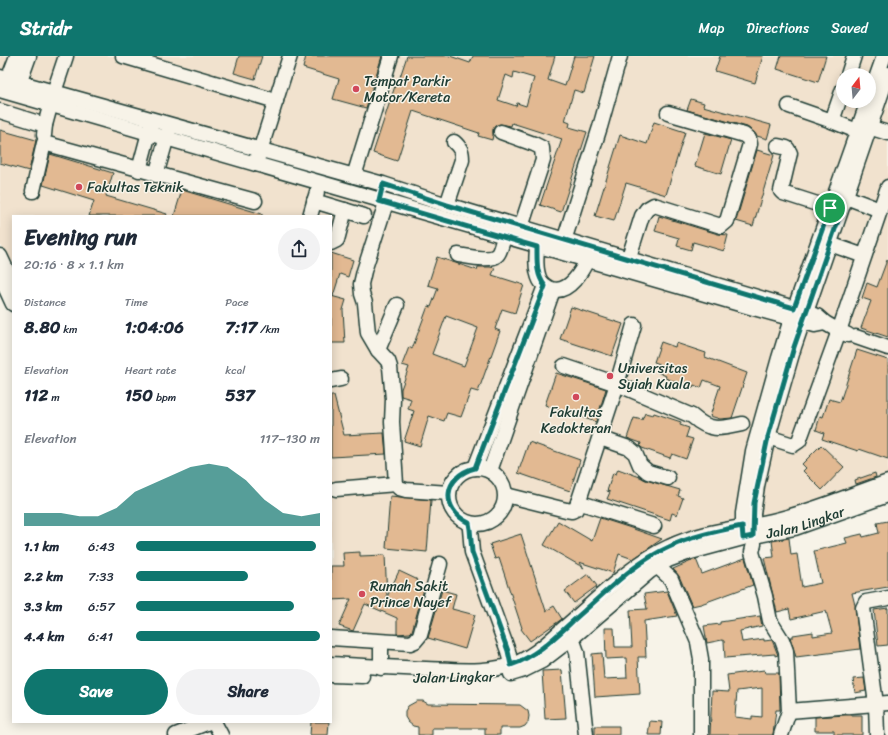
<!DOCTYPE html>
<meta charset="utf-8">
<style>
body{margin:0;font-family:Sriracha,sans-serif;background:#f2f2f3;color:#1f2937;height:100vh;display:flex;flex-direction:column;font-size:15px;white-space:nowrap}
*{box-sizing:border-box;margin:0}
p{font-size:13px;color:#747a83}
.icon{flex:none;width:22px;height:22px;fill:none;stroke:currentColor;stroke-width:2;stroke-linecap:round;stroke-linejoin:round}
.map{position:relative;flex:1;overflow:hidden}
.sheet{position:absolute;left:12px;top:159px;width:320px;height:508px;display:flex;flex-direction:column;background:#fff;border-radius:0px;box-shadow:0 2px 10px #0003}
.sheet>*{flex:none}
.needle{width:26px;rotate:16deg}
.controls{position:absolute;left:836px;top:12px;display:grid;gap:8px}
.controls a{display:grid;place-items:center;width:40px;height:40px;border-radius:50%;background:#fff;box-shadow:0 2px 10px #0003;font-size:20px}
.pin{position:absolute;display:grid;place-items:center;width:34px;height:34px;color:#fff;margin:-17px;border:2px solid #fff;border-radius:50%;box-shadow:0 1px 4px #0007}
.round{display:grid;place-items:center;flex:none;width:42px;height:42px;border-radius:21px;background:#f2f2f3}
.overview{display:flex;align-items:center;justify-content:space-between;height:68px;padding:0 12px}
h1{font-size:22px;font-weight:700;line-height:30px}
.metrics{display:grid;grid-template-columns:repeat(3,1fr);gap:6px;height:68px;padding:4px 12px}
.metrics div{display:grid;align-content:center}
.metrics b{font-size:17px;font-weight:700}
.metrics small{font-size:11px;font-weight:400}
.metrics p{font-size:11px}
.chart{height:112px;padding:8px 12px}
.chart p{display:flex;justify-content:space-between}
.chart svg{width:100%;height:72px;margin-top:4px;fill:#0f766e;opacity:.7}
.action{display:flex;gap:8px;margin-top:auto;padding:8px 12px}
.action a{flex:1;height:46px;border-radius:24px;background:#0f766e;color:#fff;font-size:16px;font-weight:700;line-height:46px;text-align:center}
.action a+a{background:#f2f2f3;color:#1f2937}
ul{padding:0 12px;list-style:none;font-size:13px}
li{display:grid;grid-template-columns:64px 48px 1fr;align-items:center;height:30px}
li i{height:10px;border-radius:5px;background:#0f766e}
header{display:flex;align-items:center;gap:24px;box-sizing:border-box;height:56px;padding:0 20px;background:#0f766e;color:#fff}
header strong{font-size:19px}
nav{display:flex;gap:22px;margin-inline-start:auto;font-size:14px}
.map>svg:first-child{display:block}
.built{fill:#f1e2ce;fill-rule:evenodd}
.building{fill:#e2b992;stroke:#1f3d34;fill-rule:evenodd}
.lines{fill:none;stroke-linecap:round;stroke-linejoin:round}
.minor-casing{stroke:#1f3d34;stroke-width:17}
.minor{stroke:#f7f3e8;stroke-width:14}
.route-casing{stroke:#fff;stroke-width:8}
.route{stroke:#0f766e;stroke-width:5}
.poi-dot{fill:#d1495b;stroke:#f7f3e8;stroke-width:1.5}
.labels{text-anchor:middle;stroke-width:3;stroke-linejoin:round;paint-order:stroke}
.poi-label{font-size:14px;fill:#1f3d34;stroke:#f7f3e8;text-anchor:start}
.street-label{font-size:14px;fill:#1f3d34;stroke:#f7f3e8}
</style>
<header>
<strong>Stridr</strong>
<nav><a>Map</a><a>Directions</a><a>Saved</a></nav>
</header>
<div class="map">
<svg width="888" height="679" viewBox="0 0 888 679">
<rect width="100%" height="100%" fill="#f7f3e8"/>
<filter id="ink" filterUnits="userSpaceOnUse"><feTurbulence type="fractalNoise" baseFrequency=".025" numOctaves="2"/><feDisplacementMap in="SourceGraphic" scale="8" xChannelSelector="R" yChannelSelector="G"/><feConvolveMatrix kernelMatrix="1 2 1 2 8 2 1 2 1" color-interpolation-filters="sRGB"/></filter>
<g filter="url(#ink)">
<!-- built -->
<path class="built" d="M0,0h888v424l-155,46 -207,127 -27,9 -57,4 -111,-4v-446h-318v56l-13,-28zM843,19h26v26h-26z"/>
<!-- building -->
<path class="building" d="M239,0h23l-7,23 -21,-6z
M306,0h76l-16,52 -33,-9 6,-20 -36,-11z
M407,0h43l20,7 3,-7h82l-7,24 17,6 9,-30h21l-11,37 -10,-3 -9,31 5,2 -1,4 18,5 -26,80 -21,-7 22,-66 -50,-16 -1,3 -11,-2 -5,2 -2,3v6l-1,5 -14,-4 1,-3 -66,-22 -16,50 -24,-8 23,-70h2zM514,16l20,6 -8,28 -9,-3 -1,3 -18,-6 8,-25 7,3z
M720,0h43l-8,27 -40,-12z
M781,0h45l-8,26 -41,-13z
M691,43l13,4 -1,3 68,19 -4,14 -10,-3 -3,-4 -7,-5 -60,-17z
M654,66l31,10 -19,63 -40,-12 -12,38 -19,-5 25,-81 27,9z
M0,74l36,10 -7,31 -29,-8z
M705,77l26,7 -10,34 -26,-8z
M757,94l17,5 -21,71 -17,-5z
M50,98l63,19 -7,23 61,18 -1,2h-77l5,-15 -51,-16z
M182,134l80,24v2h-88z
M659,160l59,18 10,1 -4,16 -31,-9 -2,8 -14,-4 2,-8 -24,-7z
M331,197l22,7 -5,17 -8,-3 -7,22 -2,-1z
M437,201l40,13 1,-3h12l5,1 -3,7 32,10 -9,28 -13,-4 -7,20 5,2 -22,61 -7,-2 -10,27 -14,-4 -3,8 -15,-5 -9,30 -16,-5 10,-30 -6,-2 3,-10 -10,-3v-7l8,-22 -7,-2 7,-18 3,2 16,-43 3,1 7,-19 -10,-3zM446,260l32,12 -14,38 -32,-12z
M887,204h1v77l-27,-9 10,-27 -9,-3 5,-15 10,4z
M331,240l15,4 -3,10 2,33h-14z
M571,251l52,17 -11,32 -52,-17z
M661,286l14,5 1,-4 30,10 -1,4 42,16 -15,45 -12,1 -10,-3 10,-30 -16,-6 -3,8 -7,-3 -1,3 -28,-10 1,-2 -9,-4 3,-8 -6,-2z
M857,294l31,10v99l-29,-10 -1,2 -36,-12 2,-6 -8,-3 4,-14 3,1 6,-18 11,3z
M556,317l50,16 -10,33 -51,-17z
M331,340h3l10,39 40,-2 2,21 -55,3z
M645,357l8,2 1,-2 27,9 -1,3 9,3 -3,9 7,2 -7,20 -14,-5 -2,4 -28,-10 -2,-2 1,-3 -14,-5 7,-20 8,2z
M529,386l51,18 -10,31 -52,-18z
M821,389l23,22 -22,23 -19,-19 3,-3 -4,-4z
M618,413l22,8 6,3 34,10 -2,6 5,2 -6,17 -5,-2 -2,7 -63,-21 3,-7 -3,-1 6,-18 3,1z
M875,417l1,4 -20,7 -1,-4z
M390,440l41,4 -4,52 -41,-4z
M600,462l28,9 34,12 -29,20 -14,-5 -6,19 -34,-11 5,6 -40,-23 14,-24 34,20z
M888,465v66l-36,6 3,12 5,44 -64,8 -6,-20h3v-2l20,-3v4l19,-3 -6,-22 -35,8 -2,-10 -12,3 -13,-54 10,-1 -2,-16 17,-3 2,17 6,-1 5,33 19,-4 -7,-32 33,-8 -2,-5 17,-4 1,3 16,-4 -2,-10z
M521,478l25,77 8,-5 8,13 -32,22 -9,-12 1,-1 -23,-70 -4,1 -5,-15z
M360,496v4l25,-1 2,42 12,-26 19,9 -2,5 8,4 -12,42 -2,2 -13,1v-16l-32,-14 -12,27 -14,-5 12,-27 -20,1v-34h13l-1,-13z
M745,502l8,27 -52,19 -9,2 -13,-30 -6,-7 23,-10 6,15z
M588,518l9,12 -23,17 -9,-12z
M442,534l14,4 -4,15 23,6 -10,34 -37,-11z
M667,535l10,25 -33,5 2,36h-8l2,37 -45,3 -3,-43 10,-1 2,26 23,-1 -1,-20 -20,1 -1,-31h9l1,19h17l-2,-37 17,-1 -3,-15z
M888,552v37l-10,1 -4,-36z
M760,560l2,10 -22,5 2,11 22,-3v2l8,-1 6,15 -3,1v-2l-50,4 -1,-17 -2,-1 -15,3 -3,-17 16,-2v-2z
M562,614l4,48 -21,1 -3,-48z
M764,614l1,3h14l1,37h-4l-3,25h-63l2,-44 17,1 -2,-17zM762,632v29l-10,-1v3l-17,-2 2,-26z
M864,622l2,13 -11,2 -2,-14z
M417,645h6l5,3 92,1 8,6 1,5 -1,6 -3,4 -5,2h-20v7h-15v-7h-53v7h-14v-8l-5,-1 -5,-4 -3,-5v-6l3,-5z
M845,659h17v20h-28v-4h-19v-14z
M650,665l12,1 -1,13h-13z
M311,666h18l-1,13h-18z
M595,670h24v9h-24z"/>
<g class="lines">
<defs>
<g id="minor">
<path d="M123,0l153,45"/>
<path d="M848,19l6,-19"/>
<path d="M0,21l383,107 64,21 347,103 23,8 8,7 14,8 49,-144"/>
<path d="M5,31l12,-31"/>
<path d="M843,33l-11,32 25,10"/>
<path d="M0,34l750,217 65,18 10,-2"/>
<path d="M16,36l13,-36"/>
<path d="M869,42l15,-42"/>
<path d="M789,50l43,15"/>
<path d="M0,55l45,14 -1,10"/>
<path d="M45,69l9,-33 12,-36"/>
<path d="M862,69l26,8"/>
<path d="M501,76l33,12 8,4 1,12 -22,67"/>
<path d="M778,90l9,2 3,5 -9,38 2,2 56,18"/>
<path d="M258,101l32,-101"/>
<path d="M139,114l12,-45"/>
<path d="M156,119l13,-45"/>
<path d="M354,120l37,-120"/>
<path d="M33,135l11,-48 211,58"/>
<path d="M846,141l34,13"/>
<path d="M314,145l50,15"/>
<path d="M386,147l-22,68 -3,13 1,10 3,9 3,30 10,17 10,11 2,6 3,32 -1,23 4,62 3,4 7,2 43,3"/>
<path d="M447,149l15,-45c0,-8 -1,-12 -8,-18"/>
<path d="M310,160l7,-24"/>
<path d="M538,181c-1,13 -4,31 2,43 2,4 5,6 9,8 20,10 35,-21 42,-35"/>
<path d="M331,187l6,-3 8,-30"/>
<path d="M830,188l34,12"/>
<path d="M562,191l38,-120 20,-71"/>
<path d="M458,199c9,1 32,7 39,0 4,-4 5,-13 7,-18"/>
<path d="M0,200l13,28"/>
<path d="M628,204l14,-44 5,-7 7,-4 67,21 6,-5 23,-77 -1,-5 -5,-4 -76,-22"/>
<path d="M0,220l13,28"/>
<path d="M856,281l32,11"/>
<path d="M378,294l19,-45"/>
<path d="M564,310l53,18 75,32c18,16 28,13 50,8"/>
<path d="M331,325l10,-2"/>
<path d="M768,381l25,8 6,-4 40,-110 9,4"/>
<path d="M600,382l29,10 6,5 5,12 8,7 20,6"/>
<circle cx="477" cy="440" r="28"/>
<path d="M475,412l70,-182"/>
<path d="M490,415l63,-181"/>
<path d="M336,433l60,-5"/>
<path d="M506,439l60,15 6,1 4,-2 41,-125 17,-59"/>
<path d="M578,446l76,24"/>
<path d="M469,467l1,6 2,23 36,99 3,14"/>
<path d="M743,480v-23l10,-62 26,-93 12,-39 77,-218"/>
<path d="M657,510l14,13 27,63 3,17v76"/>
<path d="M331,582l79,5 5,-2 5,-6 20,-71"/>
<path d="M572,582l5,14 9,83"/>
<path d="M331,608c32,2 63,4 95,5 28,1 67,5 93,-7 17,-8 31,-21 44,-33 32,-27 68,-65 106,-82 33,-16 69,-18 103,-26 40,-9 78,-26 116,-39"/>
<path d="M381,612v-26"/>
<path id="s1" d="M511,618l13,-4 18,-9 30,-23 78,-67 18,-11 19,-7 56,-15 52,-10 93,-33"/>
<path d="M331,619l31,1"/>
<path d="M789,655l99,-8"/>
<path d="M214,666l7,13"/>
<path d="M176,679l33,-13"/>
<path d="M781,679l8,-24 -3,-60 -4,-11 -12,-19 -5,-25 -13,-44 2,-8 -1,-30 4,-28 11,-49 26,-90 94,-273"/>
<path d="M877,679l-1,-31 -13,-96 3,-6 22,-4"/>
</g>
</defs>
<!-- minor casing -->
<use href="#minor" class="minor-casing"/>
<!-- minor -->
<use href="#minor" class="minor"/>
</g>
</g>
<g class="lines" filter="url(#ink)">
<defs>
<path id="route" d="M383,128l64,21 347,103 36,-100 11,4 -47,135 -26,90 -14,66 -1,33 -10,2 -1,-12c-25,5 -50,10 -73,21 -32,14 -59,41 -85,64 -22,19 -44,44 -73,54l-3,-14 -36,-99 -2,-23 -1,-6c-30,-15 -25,-47 6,-55l70,-182c-9,-11 -8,-25 -8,-39l-158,-46z"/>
</defs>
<!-- route casing -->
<use href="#route" class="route-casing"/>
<!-- route -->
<use href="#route" class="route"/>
</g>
<!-- markers -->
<g class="poi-dot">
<circle cx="356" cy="33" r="4"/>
<circle cx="79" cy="131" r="4"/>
<circle cx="610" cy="320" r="4"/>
<circle cx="576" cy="341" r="4"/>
<circle cx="362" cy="538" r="4"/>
</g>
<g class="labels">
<!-- poi labels -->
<g class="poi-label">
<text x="364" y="30">Tempat Parkir<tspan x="364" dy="16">Motor/Kereta</tspan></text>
<text x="87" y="136">Fakultas Teknik</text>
<text x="618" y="317">Universitas<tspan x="618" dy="16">Syiah Kuala</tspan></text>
<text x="576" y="361" text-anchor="middle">Fakultas<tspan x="576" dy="16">Kedokteran</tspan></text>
<text x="370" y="535">Rumah Sakit<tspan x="370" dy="16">Prince Nayef</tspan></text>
</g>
<!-- street labels -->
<g class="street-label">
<text dy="5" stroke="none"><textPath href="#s1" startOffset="338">Jalan Lingkar</textPath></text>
<text transform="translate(454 621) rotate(-1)" y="5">Jalan Lingkar</text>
</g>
</g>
</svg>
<div class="controls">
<a><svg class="needle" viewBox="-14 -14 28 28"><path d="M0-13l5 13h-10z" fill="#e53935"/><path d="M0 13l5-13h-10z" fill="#747a83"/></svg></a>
</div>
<div class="pin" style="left:830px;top:152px;background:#1e9e55"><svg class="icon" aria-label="arrive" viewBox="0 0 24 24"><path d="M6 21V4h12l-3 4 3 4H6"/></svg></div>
<section class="sheet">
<div class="overview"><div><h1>Evening run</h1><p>20:16 · 8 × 1.1 km</p></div><a class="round"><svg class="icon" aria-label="share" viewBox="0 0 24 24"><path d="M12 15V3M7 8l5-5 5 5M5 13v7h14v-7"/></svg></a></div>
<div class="metrics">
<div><p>Distance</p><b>8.80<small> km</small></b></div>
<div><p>Time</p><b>1:04:06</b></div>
<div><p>Pace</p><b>7:17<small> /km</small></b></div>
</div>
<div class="metrics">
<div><p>Elevation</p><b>112<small> m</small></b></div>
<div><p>Heart rate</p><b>150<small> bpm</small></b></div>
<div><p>kcal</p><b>537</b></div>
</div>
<div class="chart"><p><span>Elevation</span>117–130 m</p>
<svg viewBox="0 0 160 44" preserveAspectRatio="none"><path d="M0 44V36L10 36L20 36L30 38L40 38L50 33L60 23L70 18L80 13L90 8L100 6L110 8L120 16L130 28L140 36L150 38L160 36V44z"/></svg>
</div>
<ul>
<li><b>1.1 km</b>6:43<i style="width:98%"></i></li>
<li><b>2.2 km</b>7:33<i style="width:61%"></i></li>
<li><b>3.3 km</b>6:57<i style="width:86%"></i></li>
<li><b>4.4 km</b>6:41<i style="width:100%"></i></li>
</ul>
<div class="action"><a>Save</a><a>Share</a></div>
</section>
</div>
